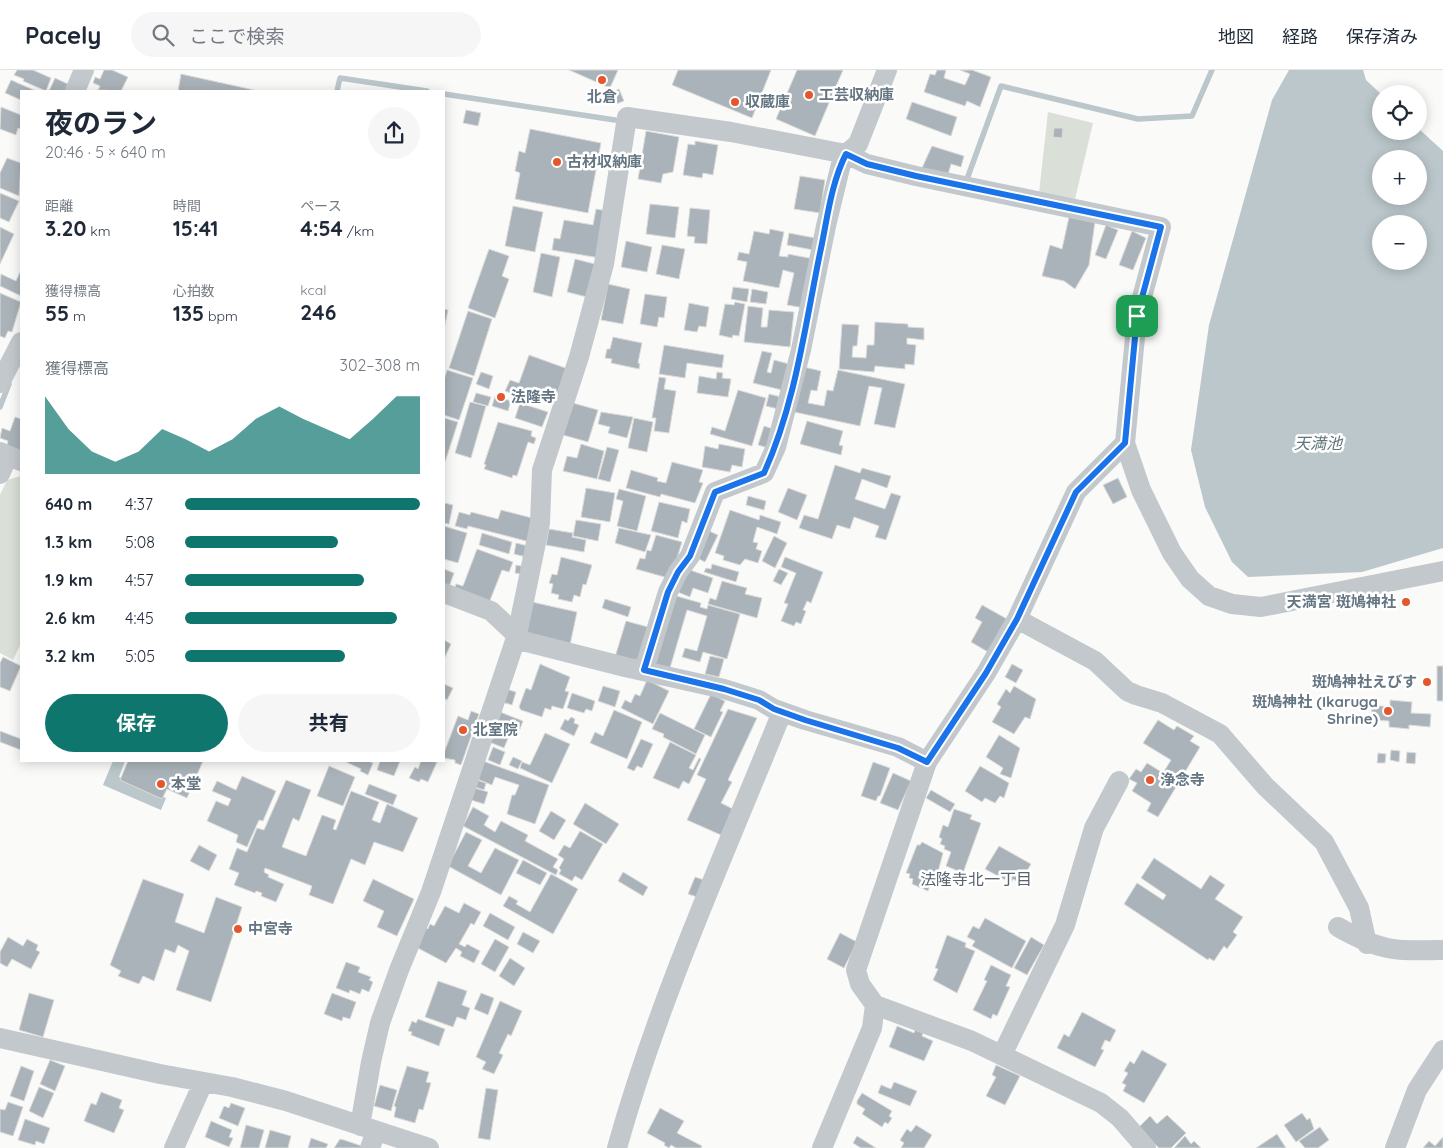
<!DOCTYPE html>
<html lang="ja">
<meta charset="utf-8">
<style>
body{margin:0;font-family:Quicksand,"Noto Sans JP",sans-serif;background:#f6f6f7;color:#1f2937;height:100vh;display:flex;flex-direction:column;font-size:19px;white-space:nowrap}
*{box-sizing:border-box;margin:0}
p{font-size:16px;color:#747a83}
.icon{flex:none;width:28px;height:28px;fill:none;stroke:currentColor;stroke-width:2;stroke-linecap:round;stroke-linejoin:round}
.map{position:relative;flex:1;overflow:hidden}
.drawer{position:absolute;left:20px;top:20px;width:425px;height:672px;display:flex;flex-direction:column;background:#fff;border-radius:0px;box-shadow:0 2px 12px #0003}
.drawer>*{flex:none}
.fabs{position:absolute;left:1372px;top:15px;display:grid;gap:10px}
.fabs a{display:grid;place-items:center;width:55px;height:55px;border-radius:50%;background:#fff;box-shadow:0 2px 12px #0003;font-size:25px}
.pin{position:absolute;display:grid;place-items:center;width:42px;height:42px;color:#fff;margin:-21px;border-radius:10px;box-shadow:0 2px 8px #0006}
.round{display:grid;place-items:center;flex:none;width:52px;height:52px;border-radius:26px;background:#f6f6f7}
.head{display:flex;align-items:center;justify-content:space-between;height:85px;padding:0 25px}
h1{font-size:28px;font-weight:700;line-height:38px}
.stats{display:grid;grid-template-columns:repeat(3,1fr);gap:8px;height:85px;padding:5px 25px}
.stats div{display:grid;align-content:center}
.stats b{font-size:21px;font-weight:700}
.stats small{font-size:14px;font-weight:400}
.stats p{font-size:14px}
.chart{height:140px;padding:10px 25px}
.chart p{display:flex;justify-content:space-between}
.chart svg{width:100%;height:90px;margin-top:5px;fill:#0f766e;opacity:.7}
.action{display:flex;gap:10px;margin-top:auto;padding:10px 25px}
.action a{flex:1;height:58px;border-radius:30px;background:#0f766e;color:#fff;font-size:20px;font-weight:700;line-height:58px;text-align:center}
.action a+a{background:#f6f6f7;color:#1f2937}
ul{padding:0 25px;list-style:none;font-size:16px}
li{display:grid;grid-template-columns:80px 60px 1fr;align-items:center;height:38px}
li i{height:12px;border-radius:6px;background:#0f766e}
header{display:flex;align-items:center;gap:30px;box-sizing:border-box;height:70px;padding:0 25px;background:#fff;border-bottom:1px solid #e0e1e3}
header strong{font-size:24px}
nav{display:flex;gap:28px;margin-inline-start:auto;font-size:18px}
.search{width:350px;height:45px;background:#f6f6f7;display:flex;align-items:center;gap:12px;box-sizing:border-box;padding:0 18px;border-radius:28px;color:#747a83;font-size:19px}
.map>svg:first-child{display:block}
.green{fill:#dadfd7}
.water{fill:#bbc7cb;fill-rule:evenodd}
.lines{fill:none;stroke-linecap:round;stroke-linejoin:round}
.stream{stroke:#bbc7cb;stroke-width:5.5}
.building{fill:#aab3b9;stroke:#dcdcda}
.minor{stroke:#c3c8cc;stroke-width:20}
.route-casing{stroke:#fff;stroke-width:10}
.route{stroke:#1a73e8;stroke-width:6}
.poi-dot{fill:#e4572e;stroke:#fff;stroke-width:2}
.labels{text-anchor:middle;stroke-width:5;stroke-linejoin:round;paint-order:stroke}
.poi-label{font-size:15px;font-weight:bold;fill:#657683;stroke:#fff;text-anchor:start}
.water-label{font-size:16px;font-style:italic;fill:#60757c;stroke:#fff}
.neighbourhood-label{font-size:16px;fill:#57646e;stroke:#fff}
</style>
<header>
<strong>Pacely</strong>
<div class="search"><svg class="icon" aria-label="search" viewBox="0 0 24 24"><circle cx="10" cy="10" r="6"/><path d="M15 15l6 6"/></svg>ここで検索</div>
<nav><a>地図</a><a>経路</a><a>保存済み</a></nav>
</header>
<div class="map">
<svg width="1443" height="1078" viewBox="0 0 1443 1078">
<rect width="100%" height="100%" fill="#fafaf8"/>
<!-- green -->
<path class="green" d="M1048,42l45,11 -18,76 -36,-6z
M21,406v167l-8,17 -13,-7v-158l7,-15z"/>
<!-- water -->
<path class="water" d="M1289,0h74l3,10 15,14v37h38v-2l24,22v397l-81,24 -114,5 -16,-15 -27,-55 -14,-57 18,-125 63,-225zM1381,89h38v37h-38zM1381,154h38v37h-38z
M113,691h12l-6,16 47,21 -5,12 -58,-25z"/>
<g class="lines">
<!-- stream -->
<path class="stream" d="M337,21l3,-13 87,13
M444,24l171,26
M967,109l34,-93 137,33 54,-3 20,-46
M0,337l9,-23"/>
</g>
<!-- building -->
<path class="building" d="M17,0h16l18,8 -5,13 -23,-10 1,-2 -10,-4z
M104,0h8l16,7 -7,14 -23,-1 2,-4 -7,-3 2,-6 5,2z
M569,0h49l-8,18z
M678,0h93l-19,48 -80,-33z
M797,0h46l-28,66 -39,-17z
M937,0h9l-2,8 21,7 5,-11 -10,-4h12l19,7 -11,30 -13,-6 -2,5 -41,-14 6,-18 5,1z
M181,4l73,16v1h-76z
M55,8l17,8 -3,5h-20z
M11,10l25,11h-15v9l-16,-7z
M619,19l5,12 -8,3 -4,-12z
M912,32l45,15 -6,19 -45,-17z
M1,37l20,8v14l-3,-1 -2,7 -16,-6z
M466,40l15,3 -3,13 -15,-3z
M1054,58h9l-1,10 -9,-1z
M530,59l71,14 -13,70 -73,-14 5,-26 -5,-2 4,-20 6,2z
M646,61l33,6 -6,35 -10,2 -2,9 -23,-4z
M695,71l23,4 -5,30 -10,-2 -1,5 -19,-3 5,-31 7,1z
M932,76l32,10 -3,11 -10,-3 -3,11 -26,-7z
M7,88l14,5 -2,33 -19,-8v-15z
M800,106l25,4 -5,33 -26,-4z
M0,123l19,8 -10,21 -9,-4z
M650,134l29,3 -4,31 -29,-4z
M513,136l30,6 -8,40 -30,-6z
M690,138l20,2 -3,34 -13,-1 1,-6 -8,-1z
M596,139l12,2 -8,47 -48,-8 2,-12 6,1 4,-19 29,5z
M1069,147l26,5 -6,43 -14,24 -11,-8 -22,-5 8,-31 12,4z
M1106,155l12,5 -12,29 -11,-4z
M0,157l14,7 -14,30z
M770,159l14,3 -5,24 9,1v-3l26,5 -10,49 -17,-3 7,-32 -11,-3 -4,18 -36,-7 4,-19 -10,-2 2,-8 10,2 5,-23 15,3z
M1132,161l14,7 -13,32 -14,-5z
M789,163l26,5 -2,12 -26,-5z
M626,171l26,6 -5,25 -26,-5z
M662,175l23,4 -6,30 -23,-5z
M489,179l20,7 -7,20 7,3 -14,39 -27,-10z
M541,183l19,4 -8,40 -19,-5z
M575,189l24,6 -8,33 -24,-6z
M21,200v26l-21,-10 1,-12 15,7z
M608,214l22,5 -7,35 -22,-4z
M733,217l16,2 -2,13 -16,-3z
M752,219l16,3 -2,12 -16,-2z
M0,223l21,9 -9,30 -4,-1 -3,7 -5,-2z
M645,224l22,3 -3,21 -5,-1 -2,10 -17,-3z
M735,232l10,2 -6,32 -6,-1 -1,3 -13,-3 6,-31 9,1z
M689,233l20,4 -3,20 -7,-1 -2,6 -13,-2z
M748,236l15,2 -2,19h6l2,-17 25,2 -4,35 -46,-5z
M444,239l4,1 -4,19z
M468,241l24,8 -18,57 -25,-8z
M875,252l33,2v3l16,1v12l-17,-2v6l9,1 -2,20 -9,-1v5l-30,-3 -1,6 -35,-3 3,-45 17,1 -2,21h-4l-1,11 14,1 1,-13h7z
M613,267l29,6 -4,20 2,1 -1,5 -28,-6 1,-4 -7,-1 2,-9h3z
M664,275l60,10 -2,13 -35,-5 -2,15 -26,-4z
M762,281l10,2 -5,19 4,1 3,-13 19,5 -7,26 -33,-8z
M529,285l39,14 -11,24 -5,-2 -1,5 -6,-2 -3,10 -37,-13 5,-11 9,3z
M804,297l17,4 -4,20 -6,-1 -3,13 16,3 3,-16 6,1 5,-21 67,14 -10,44 -21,-4 8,-36 -13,-2 -9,40 -66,-14z
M447,300l26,8 -14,42 -15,-5v-35z
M481,302l12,4 -4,13 -13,-5z
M717,302l6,1 -1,5 9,1 -3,18 -31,-4 2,-17 17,3z
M659,307l7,1 -2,11 12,2 -7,42 -15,-2 2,-13h-4z
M738,320l28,8 -14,48 -42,-12 2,-7 13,4z
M476,323l15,4 -3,9 -15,-4z
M769,324l12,3 -3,12 -12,-3z
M495,326l16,5 -3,10 -16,-5z
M470,332l16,4 -15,52 -16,-5z
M520,333l28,9 -6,15 -27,-9z
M573,333l25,7 -10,32 -25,-7z
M601,342l32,5 -6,21 -19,-5 2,-6 -12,-3z
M15,347l6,2v32l-14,-6 1,-4 -8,-3 2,-10 8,3z
M444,348l14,4 -14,43z
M634,348l19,4 -6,30 -19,-4z
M807,351l36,10 -4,14 4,1 -2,9 -41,-11z
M498,352l34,9 -1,5 5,2 -2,6 -6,-2 -11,34 -4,-1 -1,3 -28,-9 2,-4 -2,-1z
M764,356l9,3 -5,19 -10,-3z
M581,374l23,7 -7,28 -34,-8 4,-15 10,2z
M719,374l26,5 -3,18 -10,-2 -2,7 -28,-5 3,-21 13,3z
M607,377l12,3 -9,32 -12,-3z
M672,392l31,8 -4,12 4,1 -8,20 -34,-9 -1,3 -34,-9 5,-18 27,8 -1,3 9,2z
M835,395l25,8 2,-5 29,8 -4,12 -25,-9 -7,20 30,10 6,-16 10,3 -15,44 -11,-3 4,-11 -25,-9 -4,12 -13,-4 -5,14 -33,-11 5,-13 14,4z
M1118,408l9,19 -14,7 -10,-19z
M586,418l29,5 -5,29 -29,-5z
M788,418l19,7 -10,25 -19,-8z
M619,419l27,7 -9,35 -20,-5 6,-25 -7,-2z
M748,426l18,5 -2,9 -18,-5z
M659,432l31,7 -3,14 -5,-2 -4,17 -27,-7z
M444,433l9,2 -4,19 -5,-1z
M501,440l35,9 -6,23 -62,-16 -1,3 -12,-3 4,-14 11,3 1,-3 27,7z
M730,440l29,10 1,-5 21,7 -4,12 -20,-7 -4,15 5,1 -2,6 6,2 -4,12 -13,-4 -5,6 -17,-5 1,-4 -9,-3z
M576,450l25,4 -3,17 -25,-5z
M444,456l23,7 -9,30 -14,-4z
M619,458l32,7 -6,17 -30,-9z
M549,459l24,4 -1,4 14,3 -2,12 -38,-7z
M707,460l11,5 -13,27 -10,-5z
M482,463l30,9 -3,12 -30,-9z
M656,465l26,7 -8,26 -6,10 -32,-9 4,-11 5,1 2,-9 4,1z
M774,466l13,7 -12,25 -13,-7z
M516,473l12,3 -2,11 -12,-3z
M477,479l36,13 -4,10 -7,-2 -13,33 -35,-13 2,-6 7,2z
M561,487l31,8 -6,20 -3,-1 -3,13 -6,-2 -2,7 -14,-3 1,-4 -8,-2 2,-9 -4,-1 3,-9 5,1z
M785,487l38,15 -12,31 -4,-2 -4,9 3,1 -5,13 -5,-2 -2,4 -13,-5 7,-17 -4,-1 12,-30 -15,-6z
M712,494l27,8 -3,10 -32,-10 2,-4 5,1z
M516,495l5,1 7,9 -13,-2z
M444,499l10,4 -5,14 -5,-2z
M687,499l26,9 -5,15 -15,-5 -3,9 -15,-6z
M779,499l9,4 -7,12 -8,-4z
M722,511l25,7 -2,6 17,4 -5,20 -49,-14 2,-6 6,2z
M673,525l28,8 -1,4 7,2 1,-4 32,9 -13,45 -24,-7 -3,10 -18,-5 3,-9 12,3 10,-35 -20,-6 -17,58 -16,-4z
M605,529l26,8 -3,10 -26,-9z
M532,532l45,10 -7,33 -45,-11z
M982,535l25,14 -19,33 -17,-10 11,-20 -7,-4z
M626,551l22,6 -10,36 -23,-6z
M444,570l7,4 -7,15z
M710,586l14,3 -5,18 -14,-3z
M3,587l18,9 -11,25 -10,-4v-24z
M540,594l30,13 -5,14 4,1 -6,17 -11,-3 -1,4 -6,-2 -3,9 -21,-7 -2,-3 7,-19 5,2z
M1012,594l11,6 -7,13 -11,-6z
M1437,596h6v35h-6z
M647,610l22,11 -16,33 -32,-16 4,-8 6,3 4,-9 5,2z
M444,614l9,4 -6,12 -3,-2z
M603,616l17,5 -5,16 -17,-6z
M1014,616l22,13 -6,20 -5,-2 -11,17 -22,-12 9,-15 -4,-3 9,-15 4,4z
M506,619l10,3 -4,13 -10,-3z
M572,623l23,8 -3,10 -6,-2 -2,4 -17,-5z
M711,624l14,7 -5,10 3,1 -12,25 -17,-8z
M1390,630l22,2 -1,11 20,1 -1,13 -21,-2v4l-20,-2v-6l-18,-1 1,-15 18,2z
M728,639l29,9 -29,62 4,2 -11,21 12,6 -12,26 -34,-15 19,-41 -9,-4z
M614,640l28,12 -15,37 -37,-16 5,-11 8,4z
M471,641l8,3 -18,51 -6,-2v-3l-11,-2v-5l14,-37 10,4z
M500,642l23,9 -6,16 -7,-3 -6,14 -15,-6z
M660,643l45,22 -9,19 -33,-17 1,-3 -12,-5z
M571,647l4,2 -1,4 5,2 -5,11 -14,-7 5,-10 3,2z
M1158,650l16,10 3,-4 17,10 -4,5 10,6 -42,70 -11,-6 4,-8 -19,-12 5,-8 -8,-4 7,-10 5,3 6,-9 16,10 8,-13 -28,-17z
M0,661l21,8v11l-21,-8z
M545,663l25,11 -18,39 -32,-15 2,-6 8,3z
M999,665l21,13 -9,30 -11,-4 3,-6 -17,-11z
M641,669l12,5 -11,24 -5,-2 -3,5 -7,-3z
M670,672l26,13 -7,13 4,2 6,-12 2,1 -12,25 -6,-3 -4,8 -26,-11z
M493,677l12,5 -5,13 -12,-5z
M1391,680l9,1 -1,11 -9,-2z
M1407,682l9,1 -1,11 -9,-1z
M1378,683l8,1 -1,9h-8z
M513,687l9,4 -4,8 -9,-4z
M128,691h75l-16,37 -20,-9 -5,10 -42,-19z
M344,691h24l5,2 -5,12 -8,-4 1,-2z
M380,691h20l-6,15 -17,-6z
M421,691l16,1 -9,20 -7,-3 -2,3 -10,-4 6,-11 3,2z
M483,691l66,24 -14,39 -28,-10 5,-19h3l4,-10 -24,-8 -3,8 -15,-6z
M873,692l17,6 -10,28h-2l-2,5 -15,-5z
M329,696l26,11 -12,29 -26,-10z
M980,696l29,17 -5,15 -4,-2 -5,7 -10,-5 -3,4 -17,-11z
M893,703l18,8 -13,29 -18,-7z
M242,706l34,15 -13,30 -4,-1 -12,27 -11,-5 2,-7 -31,-14 9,-20 12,5 3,-7 -19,-8 5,-10 19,9z
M286,710l25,10 -12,31 -6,-3 -11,29 24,9 16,-41 14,5 -3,9 3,1 15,-39 28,11 -7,18 8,3 7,-19 31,14 -15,34 -29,-10 -9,23 -14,-6 -18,45 -24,-9 3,-9 -47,-18 -1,4 5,3 -1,2 16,7 -8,18 -15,-6 1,-3 -6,-2 -1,2 -21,-8 5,-12 -10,-4 8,-21 10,4 10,-24 7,2z
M477,710l9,3 -2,7 -9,-3z
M369,714l28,11 -4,10 -28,-11z
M475,718l13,4 -4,12 -13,-4z
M931,720l24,14 -5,8 -24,-14z
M585,733l34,21 -13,20 -33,-20z
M473,737l16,9 -5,9 11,7 6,-11 27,14 -3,6 33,18 -5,8 5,3 -2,5 -93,-49z
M954,739l18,6 -2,4 11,4 -18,50 -17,-7 5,-14 -7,-3 1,-3 -5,-2 2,-5 -3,-2 4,-12 5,2z
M551,741l15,9 -12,20 -15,-9z
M580,761l23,13 -21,36 -7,-4 -3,5 -13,-7 2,-4 -2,-2 5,-9 -6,-4 6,-10 6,3z
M466,762l16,8 -14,26 13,7 14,-25 24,12 -18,35 -53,-29z
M922,772l21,11 -6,23 -3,-1 -6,16 -16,-7 1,-5 -4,-1 1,-4 -4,-1 11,-28h3z
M199,775l18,10 -8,16 -19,-10z
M999,776l32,18 -11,19 -7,-4 -2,4 -26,-14z
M1154,788l47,31 9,-14 15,10 -10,14 28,18 -10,15 4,3 -10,14 -3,-3 -10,15 -5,-3 -1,2 -84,-56 13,-21 26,17 3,-5 -25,-17z
M523,790l24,13 -7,12 -24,-12z
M623,802l25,15 -5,9 -25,-15z
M551,804l27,15 -25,45 -50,-28 6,-10 9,5 -2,3 14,8z
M695,807l12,4 -7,17 -12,-4z
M143,809l41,15 -9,28 29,11 12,-36 26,10 -31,95 -35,-12 13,-39 -11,-6 -3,8 -10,-4 -11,32 -11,-5 -4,8 -21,-8 3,-5 -11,-6z
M373,809l41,20 -17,37 -20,-9 7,-16 -21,-10z
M464,833l17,9 -7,13 -3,-2 -12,21 6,3 2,-3 13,7 -6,12 -14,-7 2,-4 -6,-4 -10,15 -30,-16 10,-19 2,1 2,-5 4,2 11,-20 14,7z
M490,843l25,14 -7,13 -25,-14z
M985,848l41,23 -14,27 -40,-22 3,-5 -8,-4 6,-11 6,3z
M523,862l17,9 -7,12 -16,-9z
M840,863l17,9 -13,26 -17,-9z
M947,865l19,8 -1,4 10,4 -18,42 -24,-13 5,-11 -3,-1z
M8,867l15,9 4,-7 11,6 -2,5 4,2 -9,17 -19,-10 -5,8 -7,-4v-11z
M1031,867l13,8 -17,30 -13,-7z
M495,869l14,8 -14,25 -14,-8z
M510,888l15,10 -11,18 -15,-10z
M346,892l14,5 -2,5 13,5 -2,3 4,2 -4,10 -7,-3 -2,5 -10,-4 -1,3 -13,-5z
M991,895l20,10 -5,11 4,1 -13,29 -4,-2 -2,5 -18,-9 14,-29 -3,-1z
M438,911l29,10 -5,14 8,3 -4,12 -9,-3 -4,10 -28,-10z
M29,923l25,7 -11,37 -24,-7z
M332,923l24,9 -6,17 -7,-2 -1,4 -18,-7z
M481,923l13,5 -6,17 -14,-6z
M500,931l22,10 -11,25 -3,-2 -9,19 4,2 -9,19 -12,-5 4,-7 -10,-5z
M1082,942l34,18 -6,12 -5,-2 -4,9 3,1 -9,17 -38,-19 7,-14 5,3z
M418,949l27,10 -6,17 -28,-11 1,-3 -4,-1 4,-10 4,2z
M897,956l17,7 1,-3 8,3 -1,3 11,5 -9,20 -35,-14z
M1142,980l25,14 -23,39 -21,-12 3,-6 -4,-2 6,-10 -4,-2 6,-10 4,3z
M50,990l15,6 -10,25 -15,-7z
M996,995l24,11 -15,29 -19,-9 10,-19 -4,-2z
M21,996l13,5 -10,30 -14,-5z
M407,996l22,6 -3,10 5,1 -8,27 -4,-1 -4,14 -21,-6 2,-10 -2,-1z
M894,1012l23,9 -7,15 -32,-13 3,-8 10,4z
M380,1015l17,5 -6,21 -17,-5z
M39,1017l15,6 -11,25 -14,-7z
M486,1018l12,2 -8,50 -12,-2z
M101,1022l21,8 -3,8 5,2 -10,23 -30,-12 7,-18 5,2z
M862,1023l30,18 -3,5 3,2 -4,6 -3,-2 -3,5 -20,-13 3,-5 -8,-5v-3z
M8,1032l15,5 -10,29 -13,-4v-23l5,1z
M231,1033l14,5 -7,18 -19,-8 5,-12 5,2z
M660,1038l24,13 -7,12 25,13 -1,2h-25l-5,-3 -2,3 -5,-3 1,-2 -18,-10z
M1302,1043l5,7 3,-2 4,11 -18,13 -12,-17z
M1167,1045l19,18 -15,15h-12l-21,-20 12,-12 7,8z
M25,1049l25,9 -6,16 -8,-3 -1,4 -17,-5z
M211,1051l21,9 -3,7 4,1 -4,9 -24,-10z
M246,1055l18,5 -5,18h-19z
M916,1055l16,10 -8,13h-23l3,-5 -4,-3 7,-11 4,3z
M1320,1057l9,13 -11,8h-13l-6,-7z
M270,1060l21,6 -3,12h-23z
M1277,1064l9,14h-30z
M857,1066l19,12h-15l-8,-5z
M1185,1066l6,8 3,-3 7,7h-27z
M1443,1067v11h-20l6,-7 6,5z
M311,1068l17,6 -2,4h-18z
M340,1069l4,1 18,6v2h-28z"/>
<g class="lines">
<!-- minor -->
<path class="minor" d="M75,21l9,-21
M0,313l21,-41
M1125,373l-49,49 -59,127 -31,54 -59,89 -71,208 4,14 15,21 97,36 129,62 19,15 26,30
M0,382l21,9
M0,404l8,-18
M444,523l47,18 32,30 102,26 99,22 35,11 15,9 31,11 93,27 29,15
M1017,549l78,42 32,30 9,4 26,8 58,31 45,52 59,56 35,66 8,36
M644,600l24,-78 10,-20 12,-16 25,-64 49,-19 12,-26 25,-97 25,-124 15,-62 5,-10 12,-10 29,-74
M1338,857c44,25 56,24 105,23
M0,968l160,36 72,13 54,14 143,47
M1002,985l63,-130 29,-97 25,-47
M360,1056l11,-64 9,-39 19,-53 32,-78 86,-257 23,-112 2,-53 37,-113 25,-93 23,-147 104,15 115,22 21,10 49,12 245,51 -24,89 -12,127 16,47 31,63 18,26 19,17 23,8 29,3 182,-36
M174,1078l29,-65
M370,1078l6,-17
M617,1078c42,-150 107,-292 165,-436
M822,1078l50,-120 3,-23
M1395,1078l22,-58 26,-40"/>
</g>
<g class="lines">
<defs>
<path id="route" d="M846,84l21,10 49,12 245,51 -24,89 -12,127 -49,49 -59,127 -31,54 -59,89 -29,-14 -93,-28 -31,-11 -15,-9 -35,-11 -80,-19 24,-78 10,-20 12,-16 25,-64 49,-19c31,-68 41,-147 56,-220 7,-32 11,-70 26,-99z"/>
</defs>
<!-- route casing -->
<use href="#route" class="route-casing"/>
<!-- route -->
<use href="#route" class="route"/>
</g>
<!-- markers -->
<g class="poi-dot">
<circle cx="602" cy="10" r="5"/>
<circle cx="809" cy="25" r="5"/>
<circle cx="735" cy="32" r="5"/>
<circle cx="557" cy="92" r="5"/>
<circle cx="501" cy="327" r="5"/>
<circle cx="1406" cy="532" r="5"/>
<circle cx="1427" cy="612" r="5"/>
<circle cx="1388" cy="641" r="5"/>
<circle cx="463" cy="660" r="5"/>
<circle cx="1150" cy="710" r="5"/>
<circle cx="161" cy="714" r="5"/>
<circle cx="238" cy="859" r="5"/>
</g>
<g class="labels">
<!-- poi labels -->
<g class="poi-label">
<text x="819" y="30">工芸収納庫</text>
<text x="602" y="32" text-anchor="middle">北倉</text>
<text x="745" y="37">収蔵庫</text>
<text x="567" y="97">古材収納庫</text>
<text x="511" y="332">法隆寺</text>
<text x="1396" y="537" text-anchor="end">天満宮 斑鳩神社</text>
<text x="1417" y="617" text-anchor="end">斑鳩神社えびす</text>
<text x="1378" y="637" text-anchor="end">斑鳩神社 (Ikaruga<tspan x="1378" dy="17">Shrine)</tspan></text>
<text x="473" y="665">北室院</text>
<text x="1160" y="715">浄念寺</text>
<text x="171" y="719">本堂</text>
<text x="248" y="864">中宮寺</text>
</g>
<!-- water labels -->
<g class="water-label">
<text x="1318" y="379">天満池</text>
</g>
<!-- neighbourhood labels -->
<g class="neighbourhood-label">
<text x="976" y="815">法隆寺北一丁目</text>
</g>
</g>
</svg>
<div class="fabs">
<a><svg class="icon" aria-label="locate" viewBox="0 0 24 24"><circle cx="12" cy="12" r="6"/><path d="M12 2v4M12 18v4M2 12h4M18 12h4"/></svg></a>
<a>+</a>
<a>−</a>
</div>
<div class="pin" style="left:1137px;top:246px;background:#1e9e55"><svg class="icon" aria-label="arrive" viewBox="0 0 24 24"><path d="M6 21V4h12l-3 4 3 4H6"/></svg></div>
<section class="drawer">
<div class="head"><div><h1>夜のラン</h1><p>20:46 · 5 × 640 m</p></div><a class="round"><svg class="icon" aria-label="share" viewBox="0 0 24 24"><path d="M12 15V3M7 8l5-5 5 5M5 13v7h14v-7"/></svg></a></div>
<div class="stats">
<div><p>距離</p><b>3.20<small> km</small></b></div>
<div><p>時間</p><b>15:41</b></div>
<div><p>ペース</p><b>4:54<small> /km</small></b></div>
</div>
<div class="stats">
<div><p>獲得標高</p><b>55<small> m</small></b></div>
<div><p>心拍数</p><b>135<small> bpm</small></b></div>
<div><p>kcal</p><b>246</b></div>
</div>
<div class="chart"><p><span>獲得標高</span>302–308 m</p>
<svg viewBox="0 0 160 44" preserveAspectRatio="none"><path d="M0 44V6L10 22L20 33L30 38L40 33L50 22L60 27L70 33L80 27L90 17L100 11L110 17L120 22L130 27L140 17L150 6L160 6V44z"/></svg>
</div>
<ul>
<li><b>640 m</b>4:37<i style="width:100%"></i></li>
<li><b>1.3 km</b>5:08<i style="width:65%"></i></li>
<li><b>1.9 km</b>4:57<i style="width:76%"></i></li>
<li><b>2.6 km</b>4:45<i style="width:90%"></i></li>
<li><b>3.2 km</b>5:05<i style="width:68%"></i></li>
</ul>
<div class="action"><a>保存</a><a>共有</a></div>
</section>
</div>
